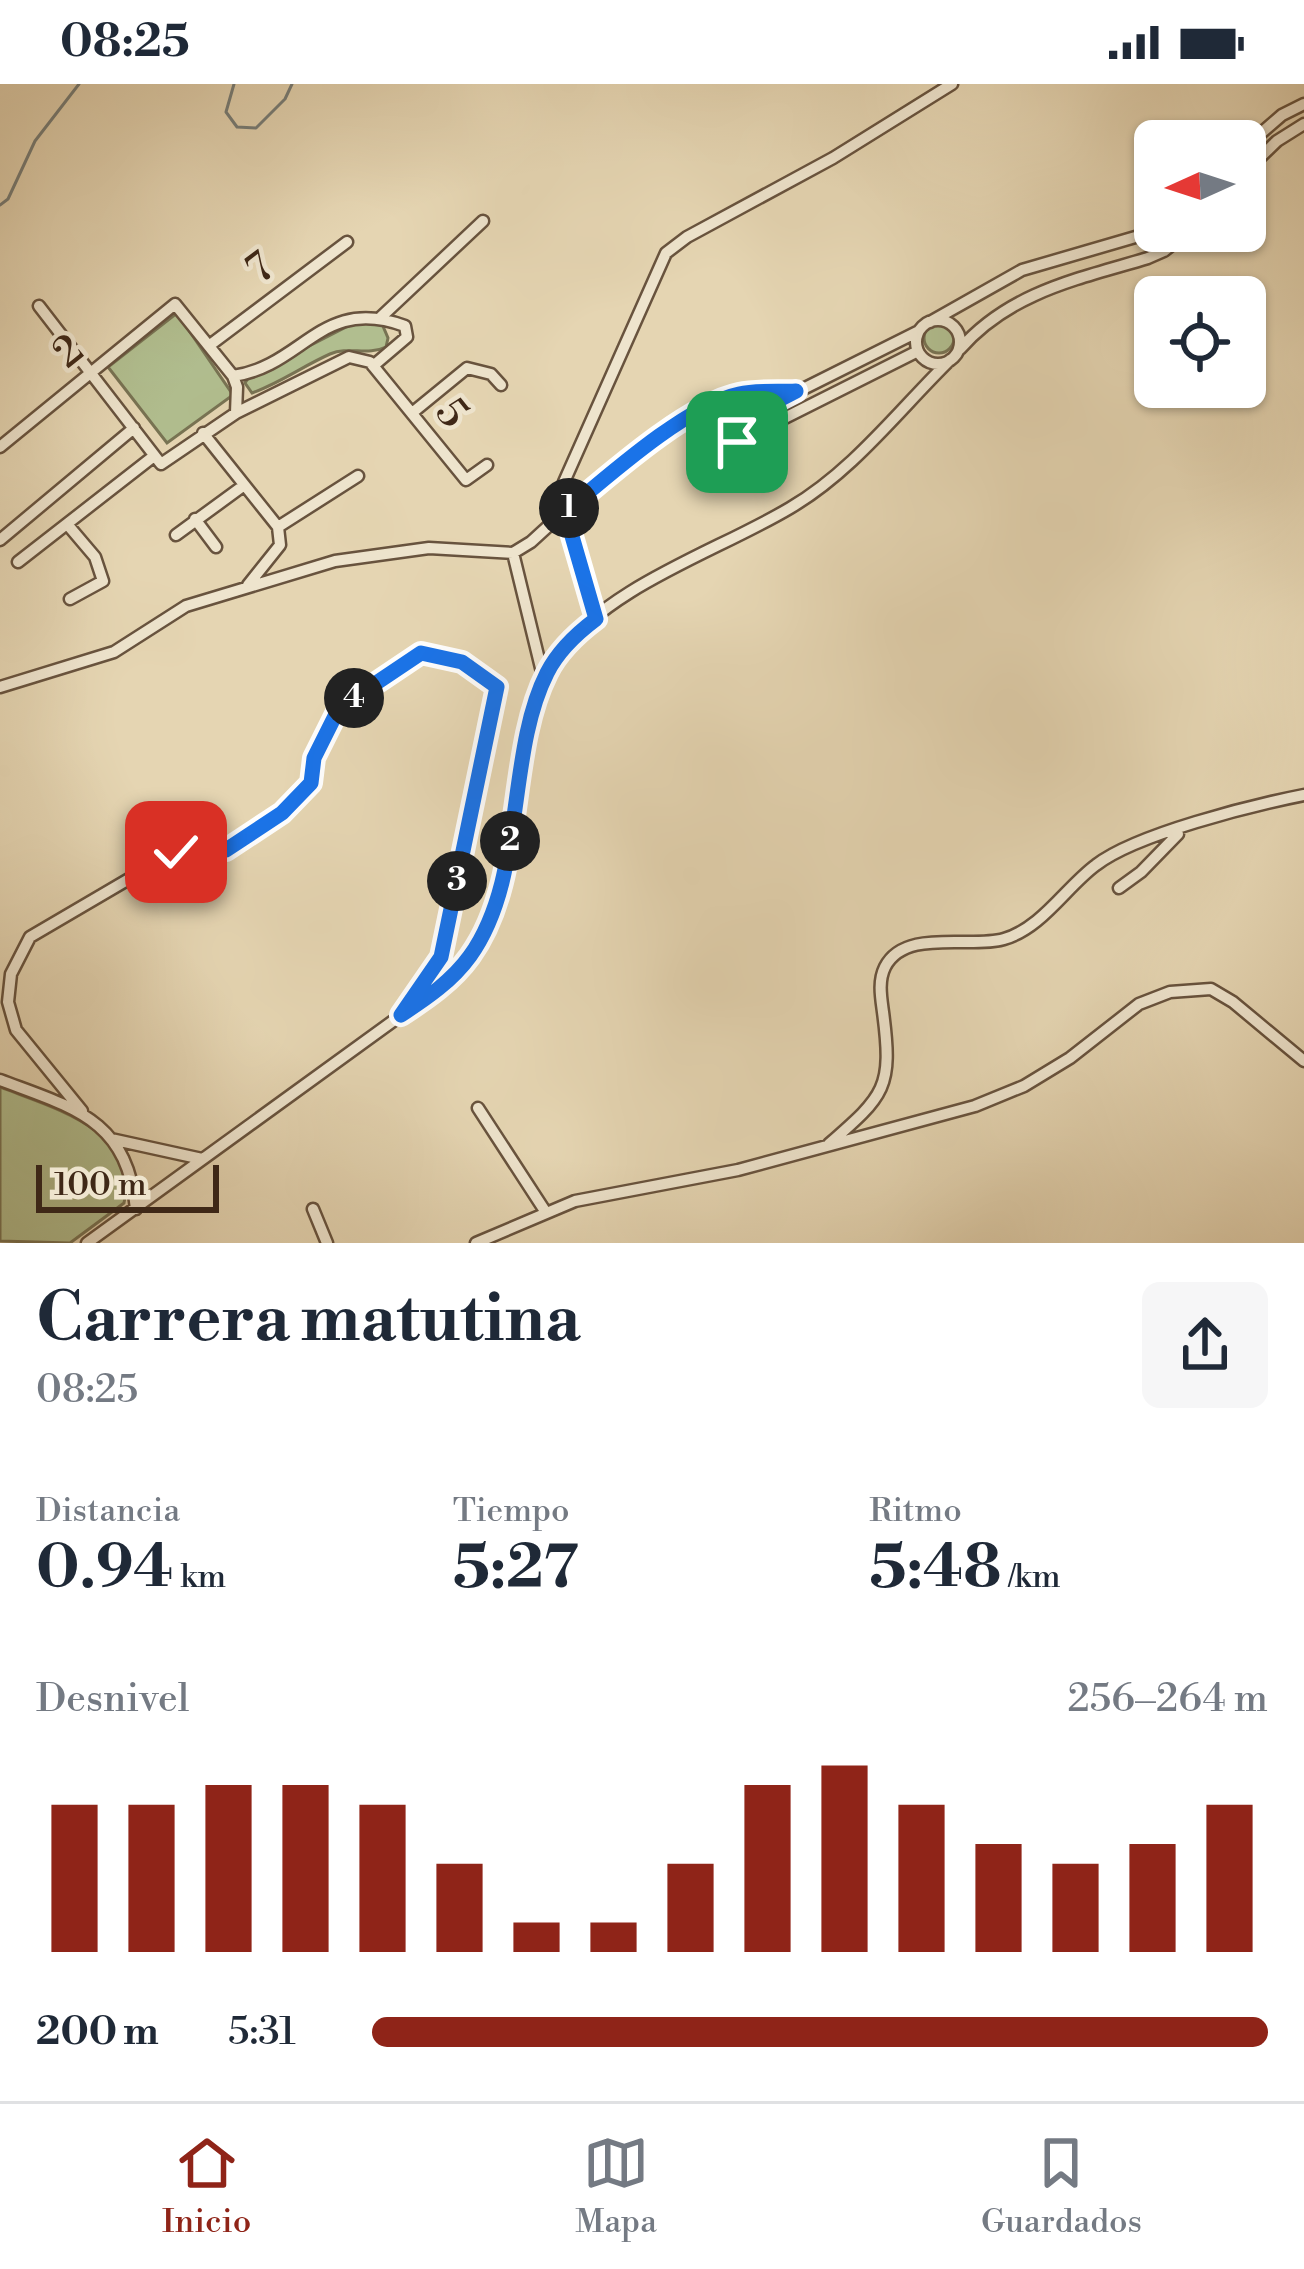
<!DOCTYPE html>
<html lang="es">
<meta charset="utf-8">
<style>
body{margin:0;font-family:"Libre Bodoni",serif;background:#f6f6f7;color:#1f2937;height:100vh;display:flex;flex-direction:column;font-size:45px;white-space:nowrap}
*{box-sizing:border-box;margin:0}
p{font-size:39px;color:#747a83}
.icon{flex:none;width:66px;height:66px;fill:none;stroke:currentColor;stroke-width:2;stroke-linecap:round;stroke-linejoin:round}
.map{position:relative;height:1159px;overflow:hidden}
.details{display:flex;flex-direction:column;background:#fff;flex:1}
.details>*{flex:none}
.needle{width:78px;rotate:267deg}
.controls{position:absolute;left:1134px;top:36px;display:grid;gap:24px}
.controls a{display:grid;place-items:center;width:132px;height:132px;border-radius:18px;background:#fff;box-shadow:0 3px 9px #0004;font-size:60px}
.scale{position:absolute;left:36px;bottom:30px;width:183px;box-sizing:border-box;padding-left:12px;border:6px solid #3f2817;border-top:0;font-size:33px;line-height:42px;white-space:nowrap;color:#3f2817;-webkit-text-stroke:9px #eee4cd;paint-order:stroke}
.pin{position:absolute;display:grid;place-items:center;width:102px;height:102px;color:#fff;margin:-51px;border-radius:24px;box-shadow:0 6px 18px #0006}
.km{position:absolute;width:60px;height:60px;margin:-30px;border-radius:50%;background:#222;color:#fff;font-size:33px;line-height:60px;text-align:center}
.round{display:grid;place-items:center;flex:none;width:126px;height:126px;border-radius:18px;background:#f6f6f7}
.head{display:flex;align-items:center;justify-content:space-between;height:204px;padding:0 36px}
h1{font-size:66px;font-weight:800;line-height:90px}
.metrics{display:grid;grid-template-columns:repeat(3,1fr);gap:18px;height:204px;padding:12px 36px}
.metrics div{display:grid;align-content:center}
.metrics b{font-size:60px;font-weight:800}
.metrics small{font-size:33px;font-weight:400}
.metrics p{font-size:33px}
.chart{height:336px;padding:24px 36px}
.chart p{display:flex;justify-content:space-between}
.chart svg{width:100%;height:216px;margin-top:12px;stroke:#8f2418;stroke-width:6}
ul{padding:0 36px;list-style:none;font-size:39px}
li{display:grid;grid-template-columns:192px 144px 1fr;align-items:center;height:90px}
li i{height:30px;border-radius:15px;background:#8f2418}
.status{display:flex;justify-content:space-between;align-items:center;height:84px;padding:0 60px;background:#fff;direction:ltr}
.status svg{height:33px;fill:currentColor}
.tab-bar{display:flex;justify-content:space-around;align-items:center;height:168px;border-top:3px solid #e0e1e3;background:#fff;font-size:33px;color:#747a83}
.tab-bar a{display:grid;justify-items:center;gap:6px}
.tab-bar .active{color:#8f2418}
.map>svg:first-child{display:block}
.green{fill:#b1be8f;stroke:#787353;stroke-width:3}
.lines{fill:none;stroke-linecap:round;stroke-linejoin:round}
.stream{stroke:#767d78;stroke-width:3}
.street-casing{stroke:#68533e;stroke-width:15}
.street{stroke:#eee4cd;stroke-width:10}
.route-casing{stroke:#fff;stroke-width:24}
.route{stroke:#1a73e8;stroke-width:15}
.labels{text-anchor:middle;stroke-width:9;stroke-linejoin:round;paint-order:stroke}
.street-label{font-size:42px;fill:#3f2817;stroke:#eee4cd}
</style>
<div class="status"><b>08:25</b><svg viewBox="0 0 49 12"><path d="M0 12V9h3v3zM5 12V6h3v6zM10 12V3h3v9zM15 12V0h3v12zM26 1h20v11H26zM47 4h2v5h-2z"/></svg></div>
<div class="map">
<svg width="1304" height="1159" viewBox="0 0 1304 1159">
<rect width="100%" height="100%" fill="#e5d5b2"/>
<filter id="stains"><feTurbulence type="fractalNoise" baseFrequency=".00167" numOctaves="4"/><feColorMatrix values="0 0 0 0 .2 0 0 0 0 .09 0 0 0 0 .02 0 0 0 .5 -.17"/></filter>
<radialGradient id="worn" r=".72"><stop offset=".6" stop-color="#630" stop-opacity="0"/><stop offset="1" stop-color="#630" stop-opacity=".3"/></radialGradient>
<!-- green -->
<path class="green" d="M177,229l56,82 -66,48 -59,-76z
M354,239l28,1 6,14 -2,9c-19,9 -37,-1 -56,7 -27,12 -50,29 -78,39l-7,-10 4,-6z
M924 254a15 15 0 1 1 30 0a15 15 0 1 1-30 0Z
M0,1003c53,21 141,43 124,116l-54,40 -70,-2z"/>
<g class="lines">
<!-- stream -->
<path class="stream" d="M234,0l-8,28 11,15 19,1 29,-29 7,-15
M0,121l8,-6 27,-58 44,-57"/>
<defs>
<path id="street" d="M1245,63l37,-32 22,-11
M1245,88l32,-31 27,-17
M39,222l122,158 75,-51 113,-56 21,5 96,118 21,-15
M381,233l102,-96
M916 258a22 22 0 1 1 44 0a22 22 0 1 1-44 0Z
M930,238l92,-52 134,-39
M210,261l137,-103
M960,265c50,-57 118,-70 188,-91l16,-7 25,-20
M918,267l-181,91 -9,-3 -2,-8 5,-6 188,-94
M233,292c71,-10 88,-81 172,-50l2,11 -34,29
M412,329l55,-45 24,6 10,11
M203,349l75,94 2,18 -32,40
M0,363l175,-143 58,72 4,11 -1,26
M565,428l31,107
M195,435l21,28
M555,435l9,-37 102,-229 21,-16 146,-79 119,-74
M67,440l28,33 8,24 -33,18
M278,443l80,-51
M176,451l67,-49
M0,456l134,-112
M513,469l30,123
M18,478l136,-106
M0,603l114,-35 72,-46 149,-45 94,-13 84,5 18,-11c42,-39 154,-138 208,-148 18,-4 39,-2 57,-3
M1119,804l22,-16 37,-38
M0,996c74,28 127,39 136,129
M478,1024l67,103
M82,1027l-66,-81 -8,-28 3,-28 19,-37 145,-85 51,-2 56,-37 29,-30 3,-26 25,-49 82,-55 41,9 35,25 -56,270 -35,51
M111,1055l91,20
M829,1060c56,-49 64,-56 54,-132 -2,-15 -5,-31 2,-45 20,-39 84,-18 119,-28 38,-11 62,-52 92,-74 40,-31 157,-60 208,-70
M313,1125l14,34
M87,1159l364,-264c55,-67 59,-140 74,-222 7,-36 11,-73 34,-103 51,-69 159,-103 231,-146 63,-37 108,-97 160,-148
M476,1159l99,-42 163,-31 237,-64 49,-20 46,-28 69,-54 31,-12 41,-3 22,13 71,59"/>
</defs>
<!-- street casing -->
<use href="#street" class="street-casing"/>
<!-- street -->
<use href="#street" class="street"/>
</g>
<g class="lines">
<defs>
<path id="route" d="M176,768l50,-2 56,-37 29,-30 3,-25 25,-50 82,-55 41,9 35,25 -56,270 -40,58c26,-17 51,-34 69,-59 56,-78 36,-202 77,-283 11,-22 29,-39 49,-54l-31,-107c42,-35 122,-107 174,-118 18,-4 39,-2 57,-3l-65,34 -4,10 10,7"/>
</defs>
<!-- route casing -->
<use href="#route" class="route-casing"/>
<!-- route -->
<use href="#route" class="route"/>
</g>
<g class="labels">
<!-- street labels -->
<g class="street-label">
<text transform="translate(259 183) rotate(-37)" y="15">7</text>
<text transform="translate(67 266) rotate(-39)" y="15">2</text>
<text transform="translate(453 328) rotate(51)" y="15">5</text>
</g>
</g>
<rect width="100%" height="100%" filter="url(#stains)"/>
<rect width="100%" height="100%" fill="url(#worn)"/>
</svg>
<div class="controls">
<a><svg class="needle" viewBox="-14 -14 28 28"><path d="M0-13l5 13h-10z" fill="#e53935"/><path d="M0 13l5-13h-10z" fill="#747a83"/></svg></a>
<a><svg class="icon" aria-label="locate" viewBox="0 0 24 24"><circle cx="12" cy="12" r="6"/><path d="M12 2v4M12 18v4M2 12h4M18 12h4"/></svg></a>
</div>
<div class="scale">100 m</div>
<div class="pin" style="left:737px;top:358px;background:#1e9e55"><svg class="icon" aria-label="arrive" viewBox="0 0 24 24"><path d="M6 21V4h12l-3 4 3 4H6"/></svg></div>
<div class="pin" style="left:176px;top:768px;background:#d93025"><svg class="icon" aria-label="check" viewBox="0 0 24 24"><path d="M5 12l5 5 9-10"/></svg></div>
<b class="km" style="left:569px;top:424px">1</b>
<b class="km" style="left:510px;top:757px">2</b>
<b class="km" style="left:457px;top:797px">3</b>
<b class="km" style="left:354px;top:614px">4</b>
</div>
<section class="details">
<div class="head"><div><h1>Carrera matutina</h1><p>08:25</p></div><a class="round"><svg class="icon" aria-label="share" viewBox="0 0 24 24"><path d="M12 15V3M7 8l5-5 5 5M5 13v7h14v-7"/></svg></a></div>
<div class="metrics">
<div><p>Distancia</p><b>0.94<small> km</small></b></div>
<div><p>Tiempo</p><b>5:27</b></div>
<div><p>Ritmo</p><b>5:48<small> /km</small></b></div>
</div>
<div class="chart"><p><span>Desnivel</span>256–264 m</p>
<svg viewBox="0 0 160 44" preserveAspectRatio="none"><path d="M5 44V14M15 44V14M25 44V10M35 44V10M45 44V14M55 44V26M65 44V38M75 44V38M85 44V26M95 44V10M105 44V6M115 44V14M125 44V22M135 44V26M145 44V22M155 44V14"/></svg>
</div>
<ul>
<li><b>200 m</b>5:31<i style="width:100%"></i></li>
</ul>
</section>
<nav class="tab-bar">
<a class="active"><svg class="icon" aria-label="home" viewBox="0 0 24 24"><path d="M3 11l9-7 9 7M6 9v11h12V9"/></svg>Inicio</a>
<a><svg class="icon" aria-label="map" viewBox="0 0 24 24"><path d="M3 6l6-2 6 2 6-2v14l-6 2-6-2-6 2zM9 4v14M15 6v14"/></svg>Mapa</a>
<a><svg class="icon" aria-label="saved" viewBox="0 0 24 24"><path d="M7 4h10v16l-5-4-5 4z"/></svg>Guardados</a>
</nav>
